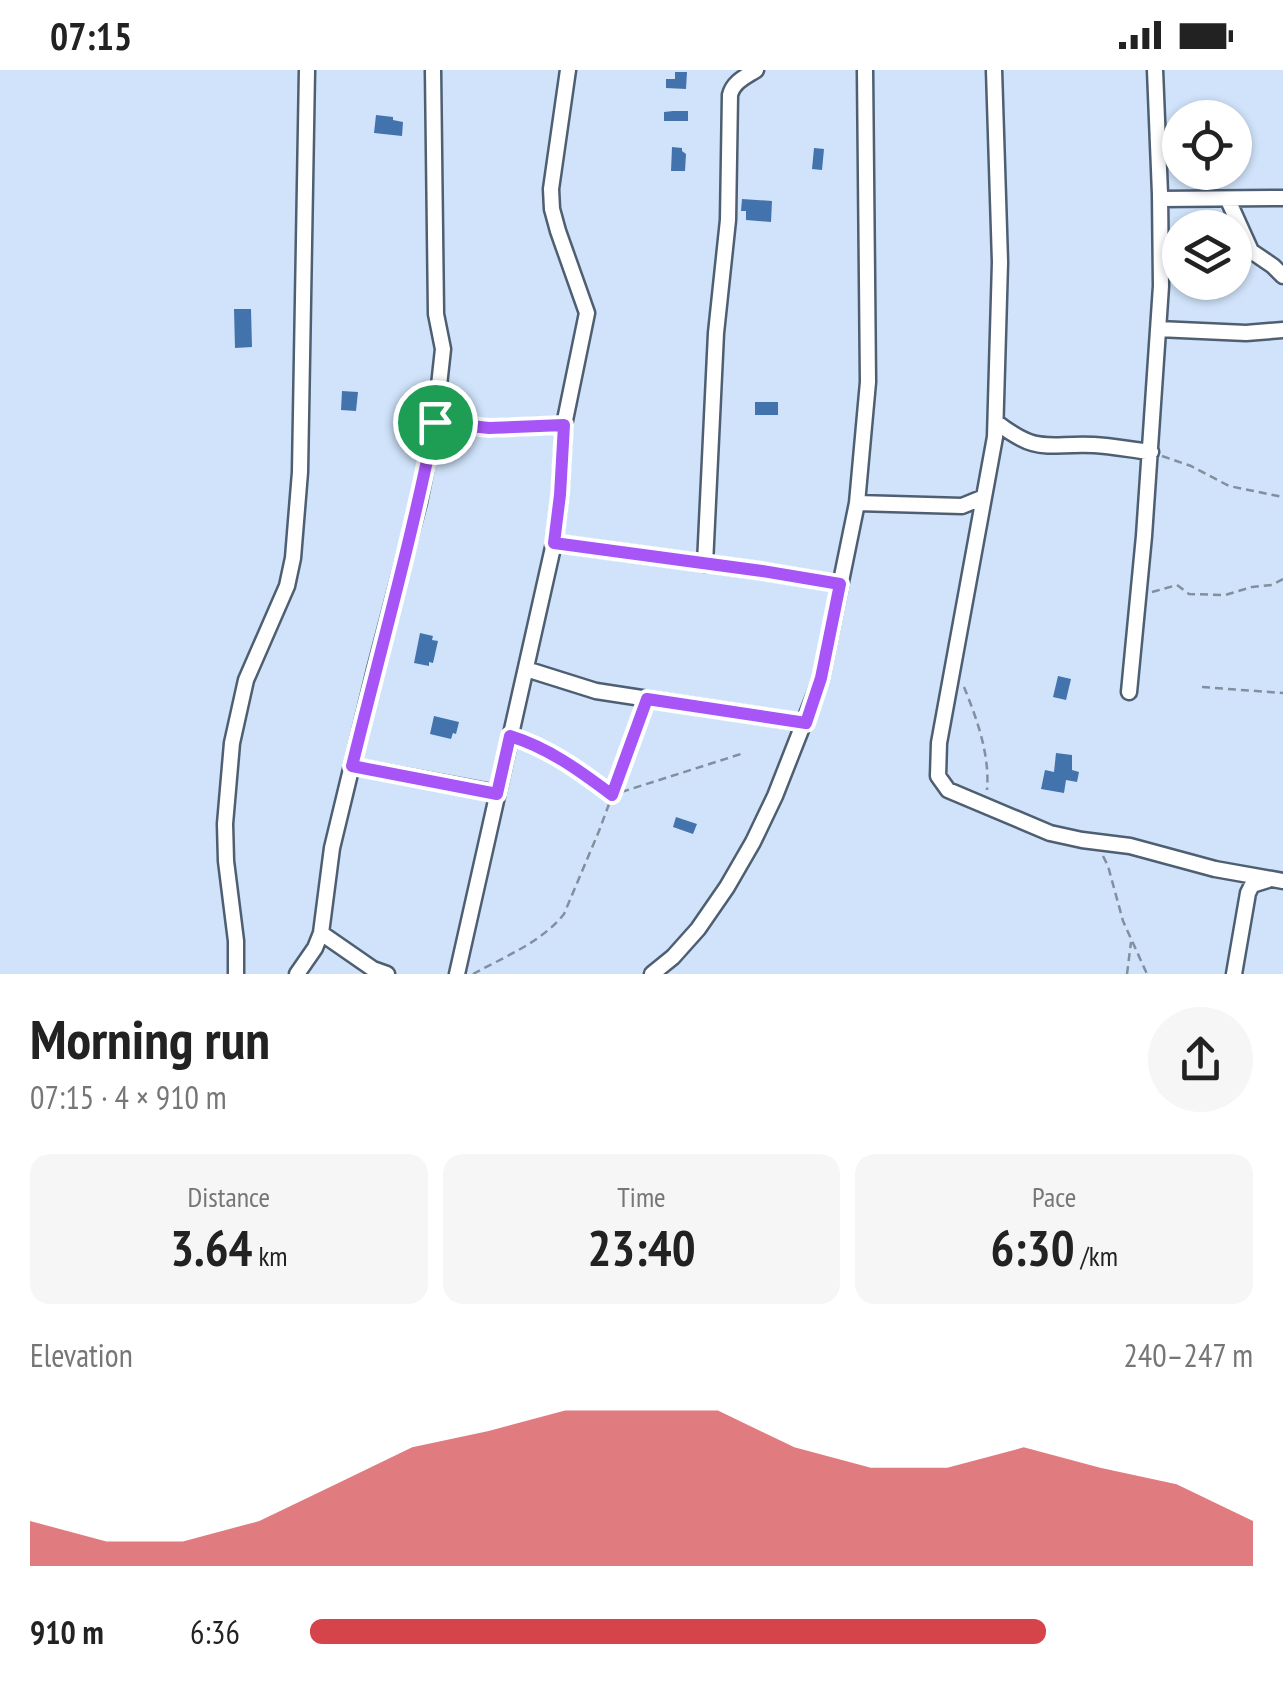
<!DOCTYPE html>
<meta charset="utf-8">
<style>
body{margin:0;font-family:"PT Sans Narrow",sans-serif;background:#f6f6f6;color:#222;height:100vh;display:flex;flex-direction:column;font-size:38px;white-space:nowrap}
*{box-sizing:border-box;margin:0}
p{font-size:32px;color:#767676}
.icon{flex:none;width:55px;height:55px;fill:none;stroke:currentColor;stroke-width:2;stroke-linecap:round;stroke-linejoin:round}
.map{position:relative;height:904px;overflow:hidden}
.sheet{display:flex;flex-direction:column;background:#fff;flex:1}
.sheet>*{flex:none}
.fabs{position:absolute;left:1162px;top:30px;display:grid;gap:20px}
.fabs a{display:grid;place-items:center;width:90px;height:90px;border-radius:50%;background:#fff;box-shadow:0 2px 8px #0004;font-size:50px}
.pin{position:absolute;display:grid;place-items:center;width:85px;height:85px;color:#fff;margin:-42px;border:5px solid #fff;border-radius:50%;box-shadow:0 2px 10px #0007}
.round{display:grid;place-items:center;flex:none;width:105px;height:105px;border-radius:52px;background:#f6f6f6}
.overview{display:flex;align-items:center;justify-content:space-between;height:170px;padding:0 30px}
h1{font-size:55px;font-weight:800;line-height:75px}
.stats{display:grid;grid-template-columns:repeat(3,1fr);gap:15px;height:170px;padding:10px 30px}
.stats div{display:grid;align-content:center;border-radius:20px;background:#f6f6f6;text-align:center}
.stats b{font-size:50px;font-weight:800}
.stats small{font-size:28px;font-weight:400}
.stats p{font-size:28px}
.chart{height:280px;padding:20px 30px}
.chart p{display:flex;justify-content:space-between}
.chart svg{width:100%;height:180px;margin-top:10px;fill:#d4444a;opacity:.7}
ul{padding:0 30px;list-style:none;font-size:32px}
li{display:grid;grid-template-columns:160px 120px 1fr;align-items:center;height:75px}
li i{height:25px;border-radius:12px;background:#d4444a}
.status{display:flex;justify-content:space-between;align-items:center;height:70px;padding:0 50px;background:#fff;direction:ltr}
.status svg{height:28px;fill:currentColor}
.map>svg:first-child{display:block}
.building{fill:#4373ac}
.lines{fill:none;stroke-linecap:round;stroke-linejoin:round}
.street-casing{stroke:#4e5f72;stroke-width:19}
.path{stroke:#818f9f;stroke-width:2.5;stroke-dasharray:8 5;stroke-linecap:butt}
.street{stroke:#fff;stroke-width:14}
.route-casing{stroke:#fff;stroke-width:20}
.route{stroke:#a855f7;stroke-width:12}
</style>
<div class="status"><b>07:15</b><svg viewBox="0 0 49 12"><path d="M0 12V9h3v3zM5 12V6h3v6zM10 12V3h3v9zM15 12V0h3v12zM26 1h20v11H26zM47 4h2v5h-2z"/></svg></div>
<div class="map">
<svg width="1283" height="904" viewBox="0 0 1283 904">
<rect width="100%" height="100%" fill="#d0e3fa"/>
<!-- building -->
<path class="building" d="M675,2h12l-1,17 -20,-1v-9h9z
M673,41h15v10h-24v-9z
M376,45l17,2v3l10,2 -1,14 -28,-3z
M672,77l10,1v3l4,3 -1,17h-14z
M814,78l10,1 -2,21 -10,-1z
M742,129l30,2 -1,21 -25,-2v-9h-5z
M234,239h17l1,38 -17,1z
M342,321l16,1 -2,19 -15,-1z
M755,332h23v13h-23z
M420,563l13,3 -1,4 6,1 -5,22 -4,-1v4l-15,-3z
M1058,606l13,3 -5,21 -13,-3z
M434,646l25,6 -3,12 -3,-1 -2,6 -21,-5z
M1056,683l16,2v15l7,2 -2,10 -11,-2 -2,13 -23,-4 4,-19 9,2z
M676,747l21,7 -4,10 -20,-7z"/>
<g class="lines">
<defs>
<path id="street" d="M994,0l6,192 -5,175 -56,306 -1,33 10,14 102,43 32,7 48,6 85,23 68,12
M1160,129l123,-1
M1228,130l23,51 22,15 10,10
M1158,259l88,4 37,-3
M435,352l54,6 75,-3
M996,352c43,33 49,21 98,23 19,1 38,5 57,7
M857,433l105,3 22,-9
M554,473l208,28 78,13
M705,494l11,-231 12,-113 2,-125c3,-13 15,-18 26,-25
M526,599l70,22 209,32
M1129,622l15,-156 17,-250 -1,-92 -5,-124
M352,696l145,27
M321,863l52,36 14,5
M236,904v-33l-10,-80 -1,-37 7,-81 14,-63 41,-94 6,-28 7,-86 7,-402
M297,904l18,-26 6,-15 11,-85 43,-178 44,-168 16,-80 8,-73 -7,-35 -3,-244
M457,904l97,-431 6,-48 4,-70 23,-112 -29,-82 -6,-22 -1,-20 17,-119
M652,904l21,-17 25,-28 29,-42 26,-45 22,-46 46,-117 36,-176 11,-121 -3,-312
M1234,904l14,-81 4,-8 16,-5"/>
</defs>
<!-- street casing -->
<use href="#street" class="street-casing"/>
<!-- path -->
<path class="path" d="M1162,386l29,10 38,20 54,11
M1152,522l25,-7 12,9 36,1 27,-8 20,-2 11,-6
M964,617c13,32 26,68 23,103
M1202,617l81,6
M521,669l36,17 55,39 132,-42
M1103,786l5,10 15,55 24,53
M473,904c31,-17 69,-32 91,-60l35,-83 45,-121
M1127,904l4,-32"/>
<!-- street -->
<use href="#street" class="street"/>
</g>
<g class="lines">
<defs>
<path id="route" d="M435,352l54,6 75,-3 -4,70 -6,48 208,28 78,13 -19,94 -15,45 -159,-24 -35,96c-32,-24 -63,-47 -102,-59l-13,58 -145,-28c28,-114 60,-228 83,-344z"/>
</defs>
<!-- route casing -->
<use href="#route" class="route-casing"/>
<!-- route -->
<use href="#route" class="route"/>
</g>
</svg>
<div class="fabs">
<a><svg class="icon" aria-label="locate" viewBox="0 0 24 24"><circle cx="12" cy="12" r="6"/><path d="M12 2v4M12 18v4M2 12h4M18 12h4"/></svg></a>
<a><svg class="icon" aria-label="layers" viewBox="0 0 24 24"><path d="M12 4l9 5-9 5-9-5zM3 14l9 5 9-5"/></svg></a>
</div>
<div class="pin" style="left:435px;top:352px;background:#1e9e55"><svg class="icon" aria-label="arrive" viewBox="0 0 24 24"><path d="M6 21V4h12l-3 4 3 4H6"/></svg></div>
</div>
<section class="sheet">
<div class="overview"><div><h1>Morning run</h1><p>07:15 · 4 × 910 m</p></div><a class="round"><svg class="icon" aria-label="share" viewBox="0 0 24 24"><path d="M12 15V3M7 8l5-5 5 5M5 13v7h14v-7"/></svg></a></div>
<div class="stats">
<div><p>Distance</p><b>3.64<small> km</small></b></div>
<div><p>Time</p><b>23:40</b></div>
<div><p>Pace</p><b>6:30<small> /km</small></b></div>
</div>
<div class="chart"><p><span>Elevation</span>240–247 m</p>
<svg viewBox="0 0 160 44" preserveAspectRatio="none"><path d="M0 44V33L10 38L20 38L30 33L40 24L50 15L60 11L70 6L80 6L90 6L100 15L110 20L120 20L130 15L140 20L150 24L160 33V44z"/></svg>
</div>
<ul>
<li><b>910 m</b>6:36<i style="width:78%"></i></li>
</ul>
</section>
